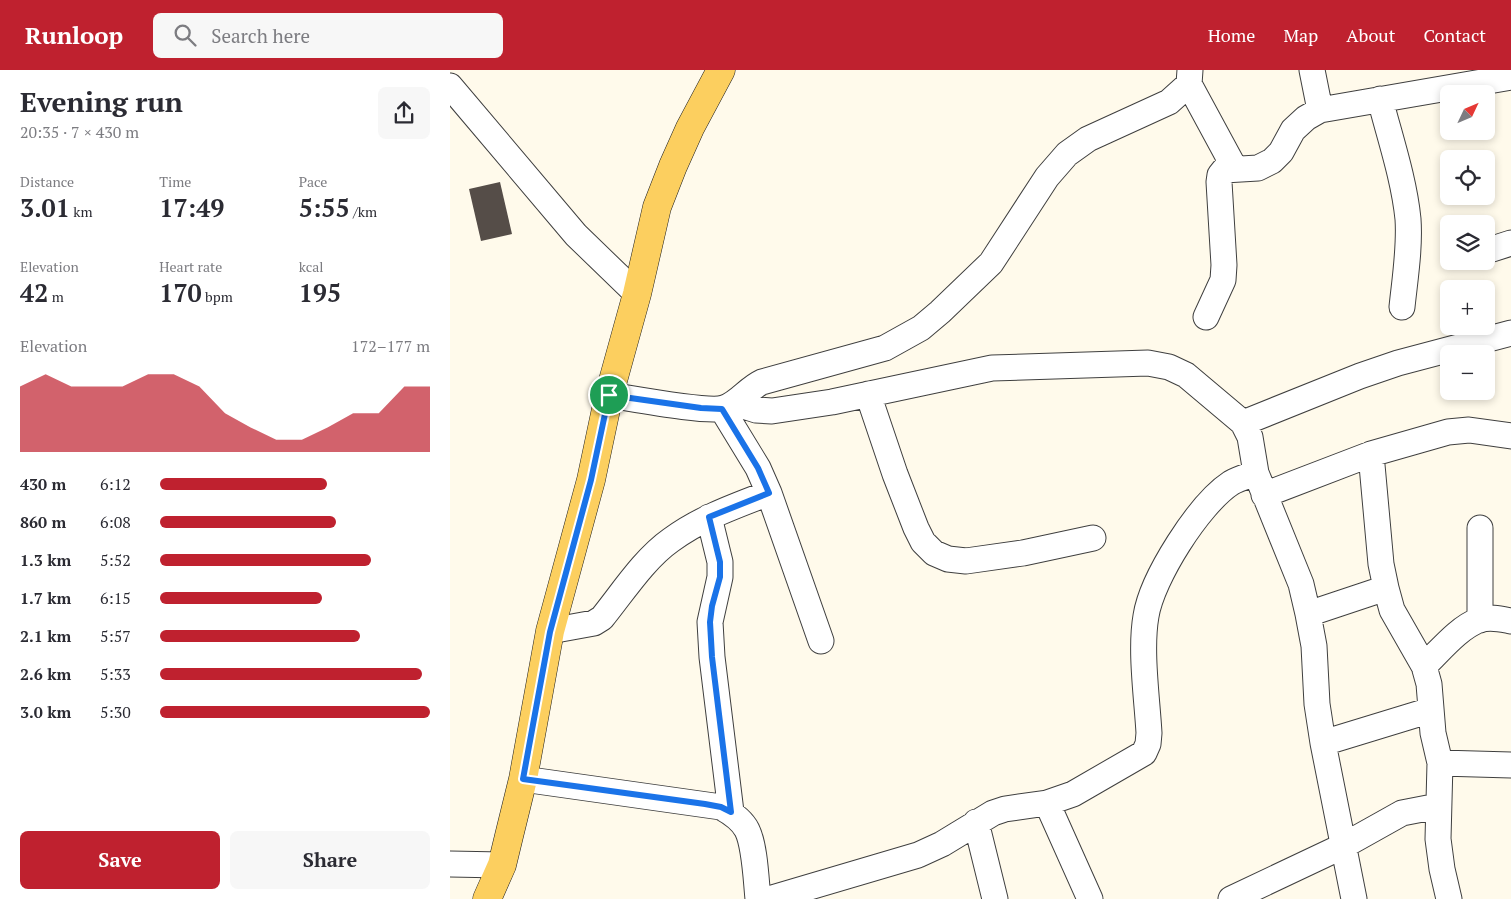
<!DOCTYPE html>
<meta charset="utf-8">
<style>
body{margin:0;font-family:"PT Serif",serif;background:#f7f7f7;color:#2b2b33;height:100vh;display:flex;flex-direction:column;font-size:19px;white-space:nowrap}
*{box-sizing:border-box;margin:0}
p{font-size:16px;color:#7c7c81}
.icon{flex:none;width:28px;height:28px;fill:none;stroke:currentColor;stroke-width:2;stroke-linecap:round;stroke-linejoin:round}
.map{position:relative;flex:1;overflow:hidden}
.details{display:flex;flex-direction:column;background:#fff;width:450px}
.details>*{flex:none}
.needle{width:32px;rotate:46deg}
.fabs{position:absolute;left:990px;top:15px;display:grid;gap:10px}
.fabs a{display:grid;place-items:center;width:55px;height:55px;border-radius:8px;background:#fff;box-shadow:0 2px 8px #0003;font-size:25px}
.pin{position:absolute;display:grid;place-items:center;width:42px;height:42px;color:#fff;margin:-21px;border:2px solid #fff;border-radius:50%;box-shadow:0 1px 5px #0007}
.round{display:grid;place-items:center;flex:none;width:52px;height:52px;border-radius:8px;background:#f7f7f7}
.summary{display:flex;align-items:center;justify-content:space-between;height:85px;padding:0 20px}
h1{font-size:28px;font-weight:600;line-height:38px}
.metrics{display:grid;grid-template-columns:repeat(3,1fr);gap:8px;height:85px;padding:5px 20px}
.metrics div{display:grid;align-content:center}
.metrics b{font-size:25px;font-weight:600}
.metrics small{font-size:14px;font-weight:400}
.metrics p{font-size:14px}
.chart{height:140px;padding:10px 20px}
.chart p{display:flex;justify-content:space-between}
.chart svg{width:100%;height:90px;margin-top:5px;fill:#bf212f;opacity:.7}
.primary-button{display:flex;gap:10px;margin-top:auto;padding:10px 20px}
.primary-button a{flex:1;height:58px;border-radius:8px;background:#bf212f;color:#fff;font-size:20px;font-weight:600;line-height:58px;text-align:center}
.primary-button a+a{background:#f7f7f7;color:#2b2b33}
ul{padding:0 20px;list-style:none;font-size:16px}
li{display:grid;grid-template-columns:80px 60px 1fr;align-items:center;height:38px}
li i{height:12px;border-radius:6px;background:#bf212f}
header{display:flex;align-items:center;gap:30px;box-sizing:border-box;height:70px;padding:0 25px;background:#bf212f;color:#fff}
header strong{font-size:24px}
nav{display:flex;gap:28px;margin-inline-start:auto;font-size:18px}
.search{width:350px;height:45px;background:#f7f7f7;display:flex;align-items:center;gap:12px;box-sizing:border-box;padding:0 18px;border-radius:8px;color:#7c7c81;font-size:19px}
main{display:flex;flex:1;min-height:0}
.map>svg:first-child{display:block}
.building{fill:#554d48}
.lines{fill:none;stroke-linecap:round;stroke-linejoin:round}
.minor-casing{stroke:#3f3f3f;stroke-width:27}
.major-casing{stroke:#1d1d1d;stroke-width:29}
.minor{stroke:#fff;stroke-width:25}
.major{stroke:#fccf5f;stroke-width:28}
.route-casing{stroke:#fff;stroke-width:10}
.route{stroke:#1a73e8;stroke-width:6}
</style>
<header>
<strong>Runloop</strong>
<div class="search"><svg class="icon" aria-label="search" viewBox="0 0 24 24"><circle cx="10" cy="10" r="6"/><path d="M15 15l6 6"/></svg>Search here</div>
<nav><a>Home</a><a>Map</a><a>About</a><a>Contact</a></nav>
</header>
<main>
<section class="details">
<div class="summary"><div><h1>Evening run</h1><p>20:35 · 7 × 430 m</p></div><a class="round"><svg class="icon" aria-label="share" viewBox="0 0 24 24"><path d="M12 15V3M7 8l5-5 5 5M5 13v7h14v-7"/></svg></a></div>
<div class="metrics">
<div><p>Distance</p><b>3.01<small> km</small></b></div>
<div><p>Time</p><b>17:49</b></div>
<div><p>Pace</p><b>5:55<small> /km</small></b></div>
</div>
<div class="metrics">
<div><p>Elevation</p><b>42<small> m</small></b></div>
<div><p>Heart rate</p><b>170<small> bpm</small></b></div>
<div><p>kcal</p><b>195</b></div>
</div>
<div class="chart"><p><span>Elevation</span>172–177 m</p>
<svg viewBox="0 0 160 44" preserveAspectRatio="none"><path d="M0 44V12L10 6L20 12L30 12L40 12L50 6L60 6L70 12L80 25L90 32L100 38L110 38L120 32L130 25L140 25L150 12L160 12V44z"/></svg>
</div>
<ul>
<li><b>430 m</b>6:12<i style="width:62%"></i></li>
<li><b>860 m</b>6:08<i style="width:65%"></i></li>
<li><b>1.3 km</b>5:52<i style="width:78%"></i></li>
<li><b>1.7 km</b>6:15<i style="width:60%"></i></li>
<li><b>2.1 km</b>5:57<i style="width:74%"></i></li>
<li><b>2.6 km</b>5:33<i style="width:97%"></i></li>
<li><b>3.0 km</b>5:30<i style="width:100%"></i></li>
</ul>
<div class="primary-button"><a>Save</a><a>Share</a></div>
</section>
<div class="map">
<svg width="1061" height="829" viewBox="0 0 1061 829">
<rect width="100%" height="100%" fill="#fffaeb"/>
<!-- building -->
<path class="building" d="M50,112l12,52 -31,7 -12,-52z"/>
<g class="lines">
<defs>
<path id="minor" d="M862,0l8,40
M739,14l46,85
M0,16l126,149 61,59
M930,29c10,39 24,80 28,120 2,29 -3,59 -6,88
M1036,181l25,-8
M756,247l17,-37 1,-15 -5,-83 1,-7 4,-5 34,-2 14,-7 9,-9 12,-22 13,-12 14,-8 191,-33
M418,324l27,80 21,54 7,14 11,11 14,6 18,2 57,-8 70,-15
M159,325c21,3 99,18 115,13 15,-5 23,-19 38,-26l123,-34 36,-20 19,-16 51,-49 56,-86 20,-23 21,-15 81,-37 20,-18 1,-14
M284,333l22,7 16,1 60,-9 160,-34 156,-5 21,4 17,8 57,48 7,14 6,36 45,111 7,30 6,32 3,58 6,39 31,156
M272,339l36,59 11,25 52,148
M793,353l117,-47 38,-13 113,-30
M921,384l10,110 5,24 6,22 32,56 5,18 4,49 7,30 -2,76 4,30 7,30
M814,425l107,-41 77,-22 21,-2 42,6
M259,447l11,45v15l-10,45 2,35 19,155
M858,544l78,-26
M1030,550v-92
M100,561l44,-8 8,-5c21,-26 42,-59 69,-78 30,-22 64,-34 98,-47
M974,596c16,-15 34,-38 55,-46 11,-4 22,-1 32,1
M873,673l108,-33
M990,693l71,2
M73,709l198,28c9,5 21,13 26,23 8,16 9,50 11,69
M597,733l43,96
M526,752l19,77
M0,794l52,1
M319,829l149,-44 24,-11 51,-31 12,-4 42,-6 26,-9 71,-41 4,-9 1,-11c-2,-35 -9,-83 -3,-117 6,-38 53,-112 85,-133 7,-4 17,-7 25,-10
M781,829l112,-53 59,-33 36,-7"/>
<path id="major" d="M37,829l15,-34 7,-29 14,-57 27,-148 41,-151 18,-85 28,-101 20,-87 16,-41 17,-38 31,-58"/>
</defs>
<!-- minor casing -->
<use href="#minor" class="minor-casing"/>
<!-- major casing -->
<use href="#major" class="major-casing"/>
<!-- minor -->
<use href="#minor" class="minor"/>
<!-- major -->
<use href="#major" class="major"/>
</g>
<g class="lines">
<defs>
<path id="route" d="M159,325l92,13 21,1 36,59 11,25 -60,24 11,45v15l-8,29 -2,16 2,35 19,155 -10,-5 -16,-3 -182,-25 27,-147 41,-152z"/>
</defs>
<!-- route casing -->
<use href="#route" class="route-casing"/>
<!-- route -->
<use href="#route" class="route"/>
</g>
</svg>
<div class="fabs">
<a><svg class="needle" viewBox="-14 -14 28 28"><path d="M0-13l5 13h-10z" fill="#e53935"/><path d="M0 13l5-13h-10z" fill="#7c7c81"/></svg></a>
<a><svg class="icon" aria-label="locate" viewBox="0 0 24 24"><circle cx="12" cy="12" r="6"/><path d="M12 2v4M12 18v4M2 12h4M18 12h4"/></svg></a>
<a><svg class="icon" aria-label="layers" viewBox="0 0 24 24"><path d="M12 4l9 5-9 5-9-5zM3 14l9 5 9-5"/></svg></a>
<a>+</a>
<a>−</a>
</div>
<div class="pin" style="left:159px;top:325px;background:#1e9e55"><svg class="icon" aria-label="arrive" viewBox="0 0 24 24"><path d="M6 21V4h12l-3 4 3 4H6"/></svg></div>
</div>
</main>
